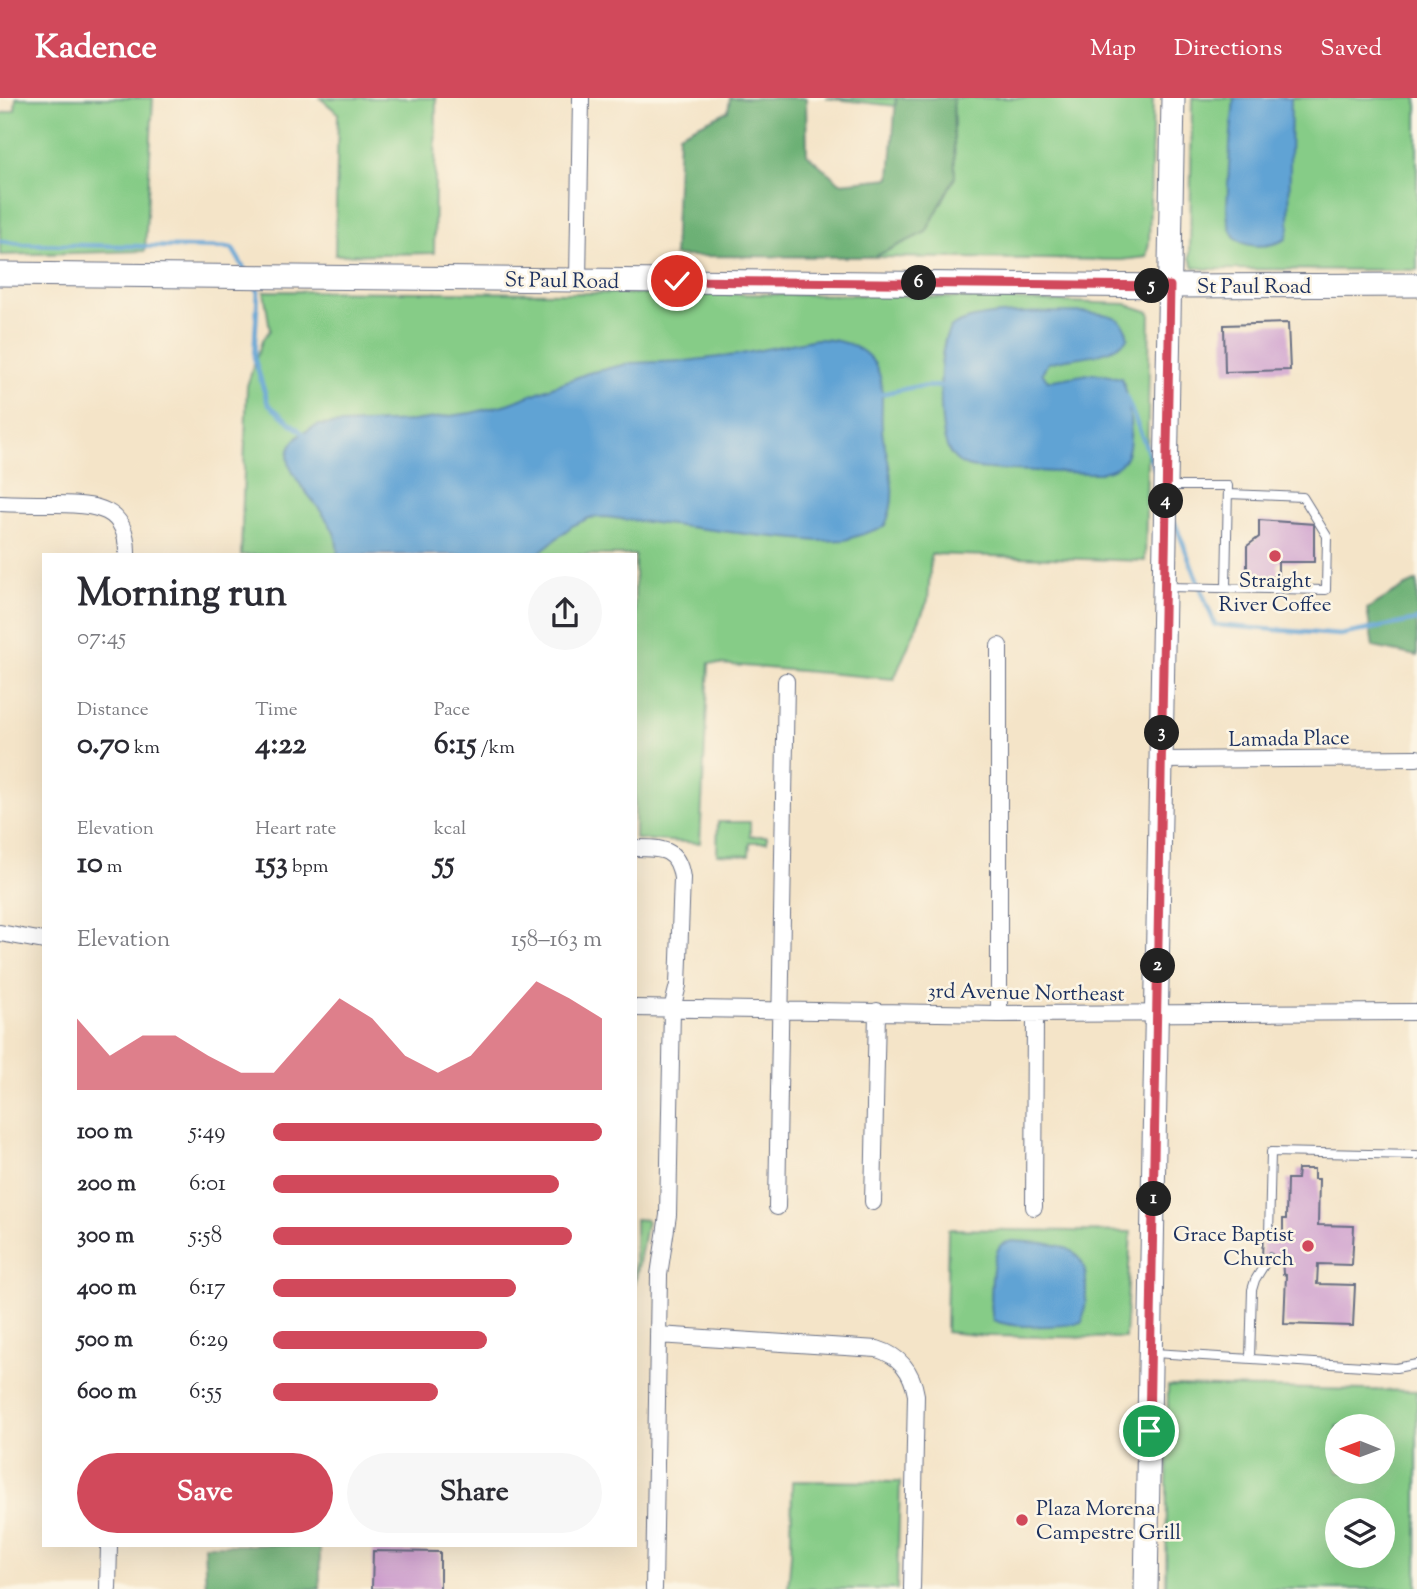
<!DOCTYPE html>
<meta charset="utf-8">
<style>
body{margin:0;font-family:"Sorts Mill Goudy",serif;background:#f7f7f7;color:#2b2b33;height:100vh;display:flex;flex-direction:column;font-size:26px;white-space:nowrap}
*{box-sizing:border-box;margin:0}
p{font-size:23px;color:#7c7c81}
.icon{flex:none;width:38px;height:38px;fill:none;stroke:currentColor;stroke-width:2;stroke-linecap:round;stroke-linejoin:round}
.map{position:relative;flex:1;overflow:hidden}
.panel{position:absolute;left:42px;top:455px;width:595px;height:994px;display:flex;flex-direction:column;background:#fff;border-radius:0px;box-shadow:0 7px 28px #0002}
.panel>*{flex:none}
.needle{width:46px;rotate:271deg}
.buttons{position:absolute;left:1325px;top:1316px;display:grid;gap:14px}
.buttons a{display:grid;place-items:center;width:70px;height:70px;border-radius:50%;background:#fff;box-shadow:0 7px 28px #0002;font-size:35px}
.pin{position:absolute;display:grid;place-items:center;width:60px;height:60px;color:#fff;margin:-30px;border:4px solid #fff;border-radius:50%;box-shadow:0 2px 7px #0007}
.km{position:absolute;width:35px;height:35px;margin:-18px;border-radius:50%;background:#222;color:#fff;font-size:19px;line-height:35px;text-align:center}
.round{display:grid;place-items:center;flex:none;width:74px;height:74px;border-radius:37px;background:#f7f7f7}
.headline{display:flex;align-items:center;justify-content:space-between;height:119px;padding:0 35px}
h1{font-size:38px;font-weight:700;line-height:52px}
.figures{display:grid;grid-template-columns:repeat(3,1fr);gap:10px;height:119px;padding:7px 35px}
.figures div{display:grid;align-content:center}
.figures b{font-size:30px;font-weight:700}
.figures small{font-size:19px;font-weight:400}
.figures p{font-size:19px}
.chart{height:196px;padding:14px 35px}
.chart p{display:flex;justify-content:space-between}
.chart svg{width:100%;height:126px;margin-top:7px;fill:#d1495b;opacity:.7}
.button{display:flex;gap:14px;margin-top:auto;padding:14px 35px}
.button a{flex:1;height:80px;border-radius:42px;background:#d1495b;color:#fff;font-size:28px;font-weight:700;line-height:80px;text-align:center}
.button a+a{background:#f7f7f7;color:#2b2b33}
ul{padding:0 35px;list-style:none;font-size:23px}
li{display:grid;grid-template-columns:112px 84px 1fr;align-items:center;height:52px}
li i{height:18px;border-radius:9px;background:#d1495b}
header{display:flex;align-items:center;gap:42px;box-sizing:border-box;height:98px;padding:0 35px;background:#d1495b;color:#fff}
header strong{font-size:33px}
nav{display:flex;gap:38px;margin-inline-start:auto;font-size:24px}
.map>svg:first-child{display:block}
.green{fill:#86cc87;stroke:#507e72;stroke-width:2;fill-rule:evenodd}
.forest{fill:#6cb074;stroke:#447069;stroke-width:2}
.water{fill:#60a3d4;stroke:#3e6999;stroke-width:2}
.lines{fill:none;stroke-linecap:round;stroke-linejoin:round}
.stream{stroke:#60a3d4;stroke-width:4.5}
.building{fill:#ce9fce}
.lane-casing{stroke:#676e83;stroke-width:10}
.street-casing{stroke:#676e83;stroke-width:18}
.secondary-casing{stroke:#676e83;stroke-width:25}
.lane{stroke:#fff;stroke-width:8}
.street{stroke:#fff;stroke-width:16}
.secondary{stroke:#fff;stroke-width:23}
.route-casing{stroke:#fff;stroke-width:14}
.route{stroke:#d1495b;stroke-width:9}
.poi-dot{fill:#d1495b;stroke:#fcf5e5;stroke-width:2.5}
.labels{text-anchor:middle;stroke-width:5;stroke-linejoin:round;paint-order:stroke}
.street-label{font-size:21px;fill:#1b2f5e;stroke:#fcf5e5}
.poi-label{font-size:21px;fill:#1b2f5e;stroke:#fcf5e5}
</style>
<header>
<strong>Kadence</strong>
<nav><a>Map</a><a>Directions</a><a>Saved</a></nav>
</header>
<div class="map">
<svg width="1417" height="1491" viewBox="0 0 1417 1491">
<rect width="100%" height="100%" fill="#fcf5e5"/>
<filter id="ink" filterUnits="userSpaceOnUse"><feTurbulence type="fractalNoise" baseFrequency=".0143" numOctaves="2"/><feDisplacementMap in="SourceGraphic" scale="14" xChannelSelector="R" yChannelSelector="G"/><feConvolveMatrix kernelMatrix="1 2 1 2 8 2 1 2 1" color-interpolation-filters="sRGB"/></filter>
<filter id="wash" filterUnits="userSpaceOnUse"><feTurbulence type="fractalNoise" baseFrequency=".00686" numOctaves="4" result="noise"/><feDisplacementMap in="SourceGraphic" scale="28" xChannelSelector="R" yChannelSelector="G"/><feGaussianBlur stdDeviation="1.57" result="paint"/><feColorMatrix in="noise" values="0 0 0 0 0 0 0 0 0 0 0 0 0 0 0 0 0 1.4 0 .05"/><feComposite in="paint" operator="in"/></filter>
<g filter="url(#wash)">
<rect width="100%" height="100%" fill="#f4e4c8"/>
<!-- green -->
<path class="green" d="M16,0h137l-8,153 -145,4v-141l15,-4z
M320,0h116l-2,155 -99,2 3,-142z
M826,0h70l-1,8z
M953,0h200l-4,145 -3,14 -25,3 -247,-3 52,-25 29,-55z
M1192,0h225v172l-210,-1 -13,-2 -4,-9z
M264,193l610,4 252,9 24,8 -5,249 -214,-7 -3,46 -34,79 -185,-16 -9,180 -65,-4v-284h-394l6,-169 15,-45 8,-11z
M718,724h32v14h17v6h-17l-1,13 -32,-1z
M635,1121l12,1 -12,64z
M948,1131l183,3 -6,106 -138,-2 -41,-4z
M1168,1288l249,5v198h-251zM1337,1328h45v46h-45zM1337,1412h45v46h-45z
M792,1383l108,1 -3,107h-109l3,-35z"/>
<!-- forest -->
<path class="forest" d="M730,0h76l1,56 33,29 50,-5 6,-80h57l2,79 -29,55 -52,25 -200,-1 5,-122 49,-23z
M1417,483v75l-44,-9 -6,-38 37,-22z
M204,1447h116v44h-114z"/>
<!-- water -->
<path class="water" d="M1234,0h57l-2,130 -3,11c-17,9 -49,12 -56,-11 -5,-14 -2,-29 -2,-43 1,-29 3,-58 6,-87z
M1084,214c22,3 40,0 44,26 -19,21 -54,17 -80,25l-6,10 6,8 46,-8 27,5c9,16 14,67 3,82 -6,9 -14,10 -24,13 -30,0 -60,-2 -90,-3 -14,-1 -30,0 -43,-4 -10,-3 -18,-12 -21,-22 -7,-19 -10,-108 7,-118 26,-17 99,-13 131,-14z
M816,241c27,0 57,9 64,38 5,19 -1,41 3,60 6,31 17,59 1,90l-39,13 -27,1 -64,-6 -149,-18 -16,1 -17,8 -36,29h-198c-1,-7 -1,-16 -4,-22 -16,-39 -85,-80 -15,-108l94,-4 58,-8 37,-9 80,-31 43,-10 55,-2 50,-6z
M1013,1143c34,3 74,-2 73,43 0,13 0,25 -4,38 -20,5 -70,7 -89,-2 -3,-14 -3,-67 9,-76 3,-2 7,-2 11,-3z"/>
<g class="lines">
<!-- stream -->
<path class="stream" d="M0,143l21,3 211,4 13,22
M253,186l5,7 -4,66 14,47 38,32
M876,297l38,-8 30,-1
M1126,298l30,76
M1175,425l40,102 125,10 77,-15"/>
</g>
<g id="blocks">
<!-- building -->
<path class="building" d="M1288,225l2,47 -65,2 -1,-47z
M1259,422l55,4v38h-36v15h-31v-31l12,-9z
M1298,1071h16v10h5l-1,46 36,1 -2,39 -34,-1 -1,20 38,1 -2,41 -69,-2 2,-49 -3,-1 -1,-16 -20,-1 1,-22h20v-16h3l1,-40h10z
M373,1453l67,1v37h-68z"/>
</g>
</g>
<g filter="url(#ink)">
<use href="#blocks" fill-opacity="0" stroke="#676e83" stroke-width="2"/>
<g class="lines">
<defs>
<path id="lane" d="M1168,388h60l-2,102
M1168,489l158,3 1,-54 -24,-39 -75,-3
M1269,1137l2,-83 146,3
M1154,1255l242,15 21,-4
M1250,1261l2,-69 3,-10 14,-23"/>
<path id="street" d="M578,182l3,-182
M0,405c18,1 37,1 55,1 39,1 73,1 72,51
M999,548v368
M1161,662l256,-2
M635,750c27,0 43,0 47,30l-4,107 -6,24 -4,206 -9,60 -5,314
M0,835l44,8
M635,910l364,6 418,-2
M873,1104l4,-191
M777,1109l9,-526
M1034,1109l1,-193
M658,1237l219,14c23,7 35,22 39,46l-4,194
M108,1491l1,-44"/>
<path id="secondary" d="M0,176l1170,12 247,-1
M1146,1491l27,-1491"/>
</defs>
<!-- lane casing -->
<use href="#lane" class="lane-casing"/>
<!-- street casing -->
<use href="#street" class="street-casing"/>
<!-- secondary casing -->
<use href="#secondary" class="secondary-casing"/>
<!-- lane -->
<use href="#lane" class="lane"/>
<!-- street -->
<use href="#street" class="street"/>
<!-- secondary -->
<use href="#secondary" class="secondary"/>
</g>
</g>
<g class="lines" filter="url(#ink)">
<defs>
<path id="route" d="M677,183l493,5 -21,1145"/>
</defs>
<!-- route casing -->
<use href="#route" class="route-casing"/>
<!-- route -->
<use href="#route" class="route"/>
</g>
<!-- markers -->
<g class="poi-dot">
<circle cx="1275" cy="458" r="7"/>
<circle cx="1308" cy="1148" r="7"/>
<circle cx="1022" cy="1422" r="7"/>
</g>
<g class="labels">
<!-- street labels -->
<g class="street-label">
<text transform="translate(562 182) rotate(1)" y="7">St Paul Road</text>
<text x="1254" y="195">St Paul Road</text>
<text transform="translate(1289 640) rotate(-1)" y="7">Lamada Place</text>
<text transform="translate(1026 894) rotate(1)" y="7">3rd Avenue Northeast</text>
</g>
<!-- poi labels -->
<g class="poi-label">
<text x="1275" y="489">Straight<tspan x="1275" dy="24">River Coffee</tspan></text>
<text x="1294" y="1143" text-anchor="end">Grace Baptist<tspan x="1294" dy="24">Church</tspan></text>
<text x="1036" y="1417" text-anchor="start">Plaza Morena<tspan x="1036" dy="24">Campestre Grill</tspan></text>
</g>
</g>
</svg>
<div class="buttons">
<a><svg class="needle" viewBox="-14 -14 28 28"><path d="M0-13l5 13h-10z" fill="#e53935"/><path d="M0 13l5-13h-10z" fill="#7c7c81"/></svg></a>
<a><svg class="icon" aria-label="layers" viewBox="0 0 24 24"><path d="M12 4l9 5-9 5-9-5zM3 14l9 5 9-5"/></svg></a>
</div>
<div class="pin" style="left:1149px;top:1333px;background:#1e9e55"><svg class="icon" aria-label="arrive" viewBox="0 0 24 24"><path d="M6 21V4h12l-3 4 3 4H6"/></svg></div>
<div class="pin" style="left:677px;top:183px;background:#d93025"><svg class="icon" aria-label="check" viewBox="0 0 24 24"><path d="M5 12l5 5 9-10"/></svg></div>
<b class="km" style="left:1154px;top:1101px">1</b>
<b class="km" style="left:1158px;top:868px">2</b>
<b class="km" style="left:1162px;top:635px">3</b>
<b class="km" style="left:1166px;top:403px">4</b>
<b class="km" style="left:1152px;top:188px">5</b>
<b class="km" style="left:919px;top:185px">6</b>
<section class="panel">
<div class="headline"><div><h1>Morning run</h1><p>07:45</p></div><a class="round"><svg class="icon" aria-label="share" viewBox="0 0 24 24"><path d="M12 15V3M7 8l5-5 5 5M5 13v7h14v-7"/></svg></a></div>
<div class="figures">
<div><p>Distance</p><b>0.70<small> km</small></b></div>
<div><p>Time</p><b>4:22</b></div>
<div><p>Pace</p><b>6:15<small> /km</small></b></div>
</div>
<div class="figures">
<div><p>Elevation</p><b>10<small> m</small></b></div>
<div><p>Heart rate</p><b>153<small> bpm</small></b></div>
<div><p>kcal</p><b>55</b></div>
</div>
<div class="chart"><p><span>Elevation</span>158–163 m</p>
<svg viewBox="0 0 160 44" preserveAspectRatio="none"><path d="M0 44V19L10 32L20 25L30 25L40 32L50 38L60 38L70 25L80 12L90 19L100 32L110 38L120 32L130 19L140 6L150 12L160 19V44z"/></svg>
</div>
<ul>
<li><b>100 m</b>5:49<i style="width:100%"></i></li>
<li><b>200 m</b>6:01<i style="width:87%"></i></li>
<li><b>300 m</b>5:58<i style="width:91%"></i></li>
<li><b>400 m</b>6:17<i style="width:74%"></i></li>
<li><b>500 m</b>6:29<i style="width:65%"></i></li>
<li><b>600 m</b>6:55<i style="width:50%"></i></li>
</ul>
<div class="button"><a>Save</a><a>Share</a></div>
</section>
</div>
